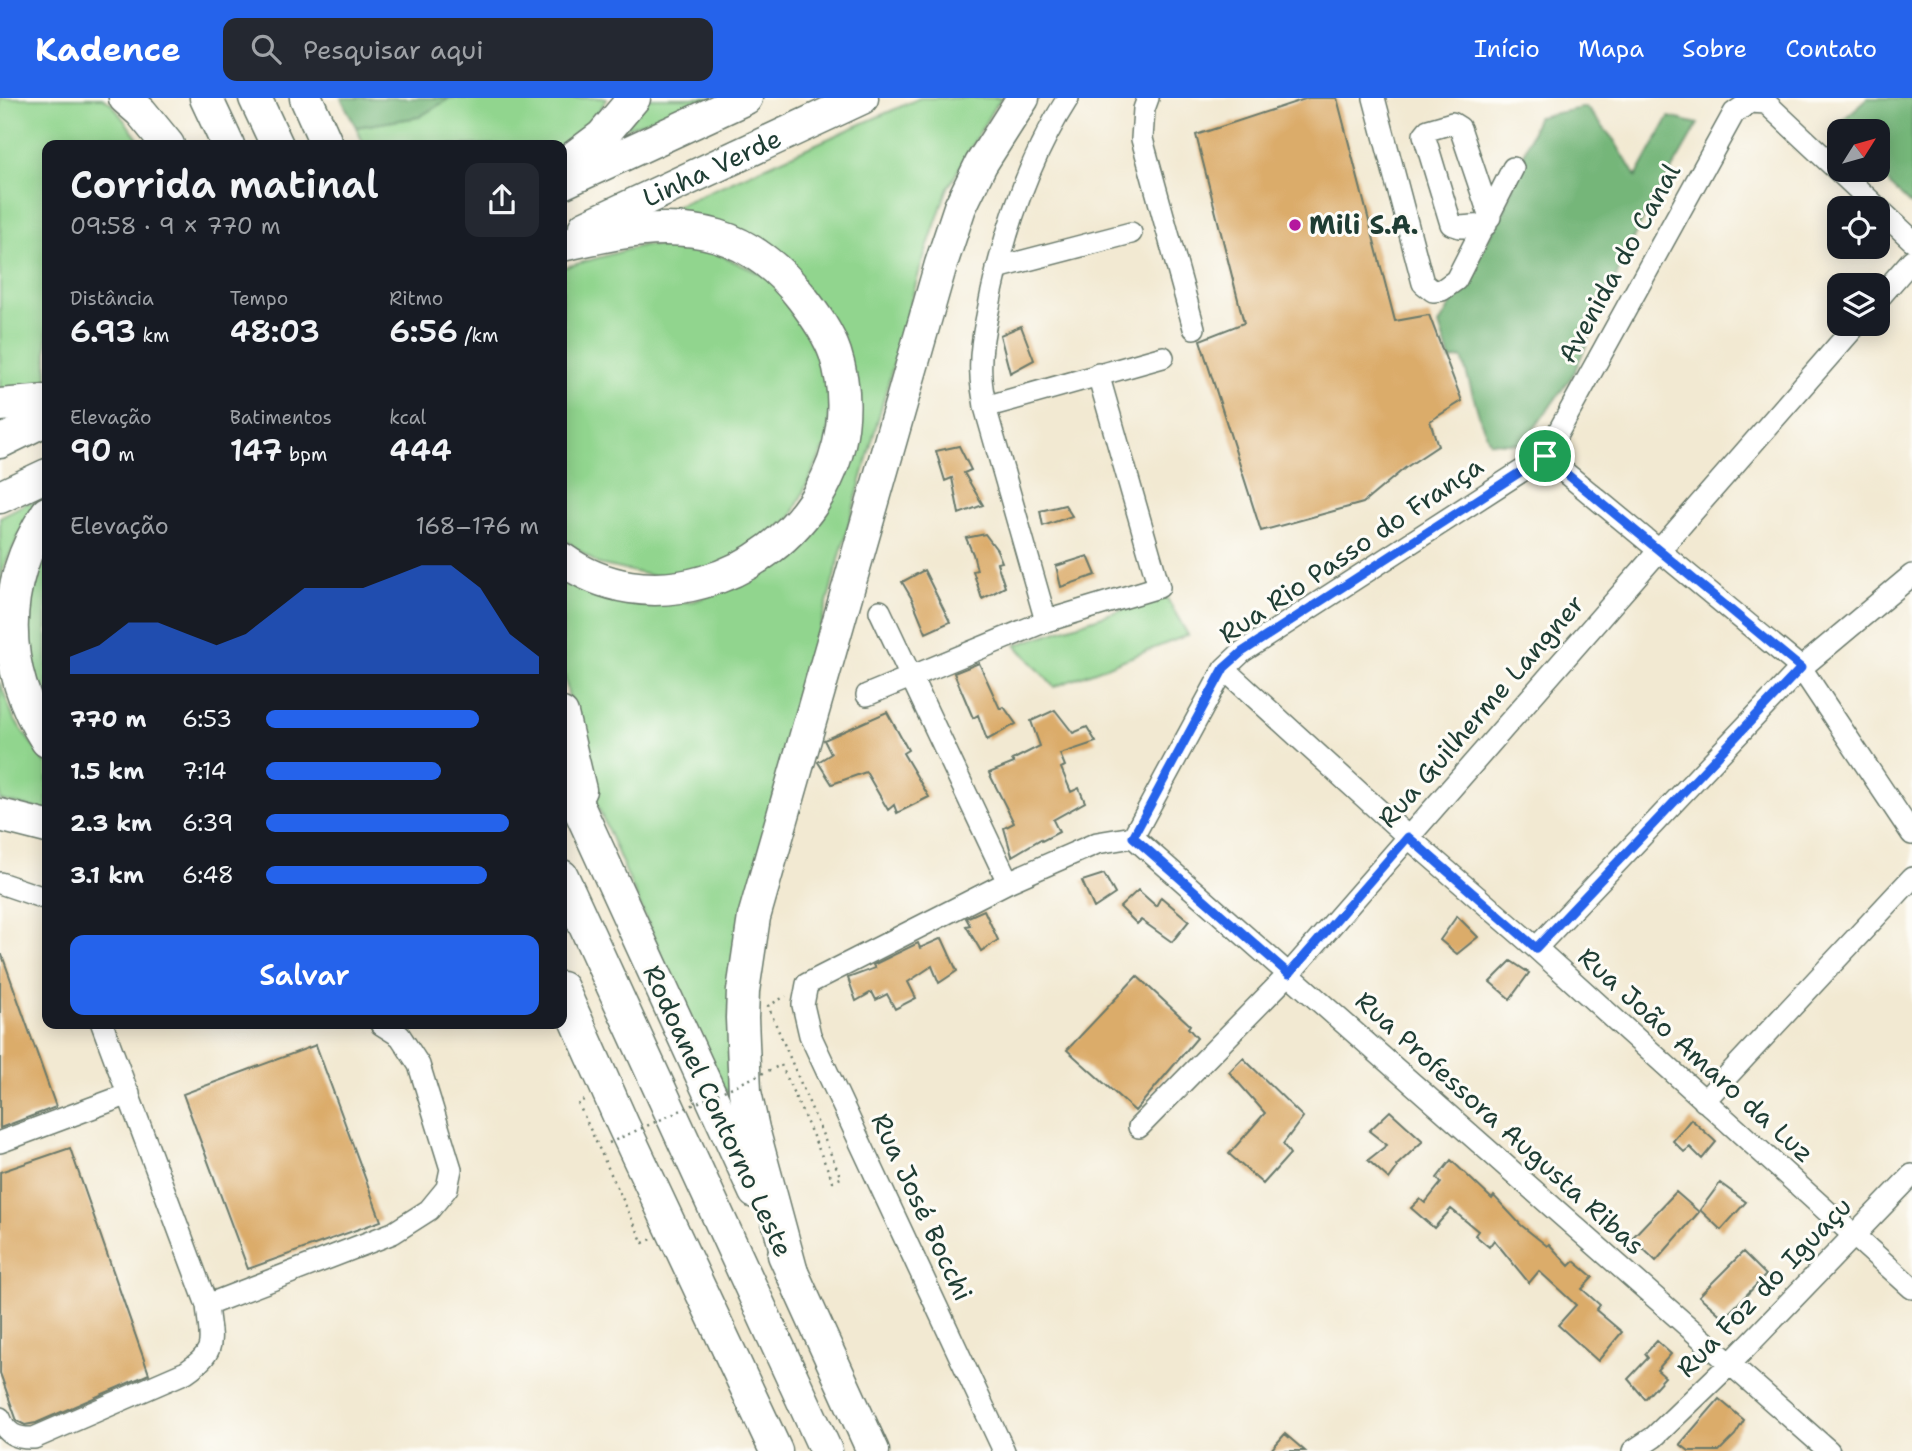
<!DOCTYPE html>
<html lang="pt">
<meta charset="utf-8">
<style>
body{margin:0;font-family:"Shantell Sans",sans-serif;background:#242831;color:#f1f3f6;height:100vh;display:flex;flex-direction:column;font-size:26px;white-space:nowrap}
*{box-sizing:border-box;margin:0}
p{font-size:23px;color:#9ea1a6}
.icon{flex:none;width:38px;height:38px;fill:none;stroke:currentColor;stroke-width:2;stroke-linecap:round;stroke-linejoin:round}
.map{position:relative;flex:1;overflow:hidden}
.side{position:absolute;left:42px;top:42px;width:525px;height:889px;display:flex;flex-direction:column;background:#171b24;border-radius:14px;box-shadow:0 4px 18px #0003}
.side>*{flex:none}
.needle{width:46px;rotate:53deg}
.tools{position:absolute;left:1827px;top:21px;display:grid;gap:14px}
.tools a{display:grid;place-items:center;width:63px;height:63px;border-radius:14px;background:#171b24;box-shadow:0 4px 18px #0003;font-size:35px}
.pin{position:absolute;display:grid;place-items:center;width:60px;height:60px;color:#fff;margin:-30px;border:4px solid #fff;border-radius:50%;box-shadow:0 2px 7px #0007}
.round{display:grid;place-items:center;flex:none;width:74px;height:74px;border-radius:14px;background:#242831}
.summary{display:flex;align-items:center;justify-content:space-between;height:119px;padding:0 28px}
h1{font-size:38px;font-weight:600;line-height:52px}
.stats{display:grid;grid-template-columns:repeat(3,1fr);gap:10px;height:119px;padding:7px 28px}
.stats div{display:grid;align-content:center}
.stats b{font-size:30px;font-weight:600}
.stats small{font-size:19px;font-weight:400}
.stats p{font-size:19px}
.chart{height:196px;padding:14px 28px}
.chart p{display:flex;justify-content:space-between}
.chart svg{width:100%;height:126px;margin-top:7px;fill:#2563eb;opacity:.7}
.button{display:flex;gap:14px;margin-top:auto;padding:14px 28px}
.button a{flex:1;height:80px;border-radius:14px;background:#2563eb;color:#fff;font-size:28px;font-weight:600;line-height:80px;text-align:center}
ul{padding:0 28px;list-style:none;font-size:23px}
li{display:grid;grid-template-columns:112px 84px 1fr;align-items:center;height:52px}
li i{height:18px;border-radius:9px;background:#2563eb}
header{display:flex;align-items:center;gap:42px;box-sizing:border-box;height:98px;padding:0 35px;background:#2563eb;color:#fff}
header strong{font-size:33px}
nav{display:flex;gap:38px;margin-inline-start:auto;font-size:24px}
.search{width:490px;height:63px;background:#242831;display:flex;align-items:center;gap:18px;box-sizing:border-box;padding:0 24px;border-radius:14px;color:#9ea1a6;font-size:26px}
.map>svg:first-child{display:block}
.green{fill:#91d58e;stroke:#588961;stroke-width:2}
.forest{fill:#74b679;stroke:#4a7a56;stroke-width:2}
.building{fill:#dbac6b}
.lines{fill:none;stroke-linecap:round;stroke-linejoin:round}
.minor-casing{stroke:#69796b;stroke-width:24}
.highway-casing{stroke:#69796b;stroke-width:35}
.path{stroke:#69796b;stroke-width:2.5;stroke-dasharray:2 5;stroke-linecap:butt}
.minor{stroke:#fff;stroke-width:21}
.highway{stroke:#fff;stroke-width:32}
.path-bridge{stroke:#69796b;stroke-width:2.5;stroke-dasharray:2 5;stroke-linecap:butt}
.route-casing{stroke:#fff;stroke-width:14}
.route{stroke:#2563eb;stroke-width:9}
.poi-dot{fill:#b5179e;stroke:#fdfcf7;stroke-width:2.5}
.labels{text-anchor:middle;stroke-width:6;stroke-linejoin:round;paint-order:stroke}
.street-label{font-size:26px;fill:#1f3d34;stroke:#fdfcf7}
.poi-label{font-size:26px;font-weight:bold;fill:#1f3d34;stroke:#fdfcf7;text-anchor:start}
</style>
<header>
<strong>Kadence</strong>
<div class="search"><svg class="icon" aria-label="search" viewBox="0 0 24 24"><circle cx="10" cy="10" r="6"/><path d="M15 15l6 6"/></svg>Pesquisar aqui</div>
<nav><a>Início</a><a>Mapa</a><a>Sobre</a><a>Contato</a></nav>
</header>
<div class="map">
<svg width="1912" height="1353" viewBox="0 0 1912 1353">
<rect width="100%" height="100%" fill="#fdfcf7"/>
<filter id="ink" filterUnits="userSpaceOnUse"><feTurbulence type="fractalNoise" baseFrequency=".0143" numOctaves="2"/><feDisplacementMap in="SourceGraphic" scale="14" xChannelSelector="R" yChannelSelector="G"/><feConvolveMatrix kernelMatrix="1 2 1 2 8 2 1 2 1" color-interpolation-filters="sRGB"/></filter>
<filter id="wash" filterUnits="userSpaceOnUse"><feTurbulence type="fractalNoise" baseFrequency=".00686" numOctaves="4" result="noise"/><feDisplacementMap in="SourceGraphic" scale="28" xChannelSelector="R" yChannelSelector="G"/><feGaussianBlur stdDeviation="1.57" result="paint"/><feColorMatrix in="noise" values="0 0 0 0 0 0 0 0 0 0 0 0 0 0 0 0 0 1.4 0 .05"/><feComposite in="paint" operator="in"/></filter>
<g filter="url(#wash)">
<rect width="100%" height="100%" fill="#f2e9d2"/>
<!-- green -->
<path class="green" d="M0,0h102l9,5 32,42h-96v242l-47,6z
M450,0h157l-13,22 -33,25h-197l-8,-18 63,-10z
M647,0h66l-89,31z
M920,0h82l-9,11 -46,81 -27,79 -143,513 -47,204 -1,108 -11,-12 -40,-88 -94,-220 -22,-111v-84l33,17 52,10 47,-5 43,-15 35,-19 32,-30 39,-63 -25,-170 -160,-90z
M644,147l68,6 61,29 45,59 13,56 -3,45 -38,80 -79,51 -58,5 -55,-12 -36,-26v-270z
M36,404l-32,64 -4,17v-66l27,-14z
M47,442v180l-32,-86 14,-67z
M1165,497l23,40 -134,52 -38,-42z
M0,584l14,37 33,46v46l-47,-11z"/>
<!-- forest -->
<path class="forest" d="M341,0h109l-31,19 -63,10z
M1868,0h44v108l-37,-36h3v-39h-39v3l-6,-6z
M1586,9l28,33 22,37 33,-60 29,7 -63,110 -61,139 -51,71 -33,-2 -9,-20 -19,-64 -12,2 -11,-35 65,-114 33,-94z"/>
<g id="blocks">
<!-- building -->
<path class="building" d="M1308,0h29l58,223 34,-6 33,86 -32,20 8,25 -33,22 -42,35 -102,28 -61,-191 44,-17 -48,-188z
M1021,228l13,34 -24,13 -10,-38z
M959,348l12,24 -7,3 19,32 -24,9 -7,-36 -7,3 -9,-30z
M1065,407l7,11 -29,10 -3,-15z
M985,436l12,16 5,12 -5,1 8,24 -23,12 -9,-28 4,-1 -4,-16 -7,-16z
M1088,458l8,19 -35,12 -5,-21z
M924,472l26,52 -24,11 -14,-34 -10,-17z
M979,565l21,46 4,-2 12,17 -29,16 -9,-25 -5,3 -19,-45z
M1055,612l18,23 14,-6 9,15 -36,12 5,12 -4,2 10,24 8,-4 6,14 -32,18 6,12 -17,9 -1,-2 -29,17 -8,-28 10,-5 -25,-50 25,-10 -2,-3 28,-14 -9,-25z
M887,614l21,38 -5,3 26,44 -32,16 -3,-8 -6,5 -22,-38 -34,12 -14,-22 13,-8 -7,-14z
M1104,776l11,20 -21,14 -12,-27z
M1138,792l18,16 5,-9 28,24 -17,21 -31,-22 -4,4 -17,-17z
M984,812l14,30 -17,11 -15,-25 4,-1 -4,-7z
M1457,818l21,21 -21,17 -17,-14z
M942,840l15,33 -18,12 -7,-17 -24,16 8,16 -21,11 -8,-15 -11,6 -4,-8 -16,9 -8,-23 27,-10 -2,-3 45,-22 2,5z
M0,857h2l54,152 -56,21z
M1511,863l18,12 -19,26 -20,-17z
M1137,878l53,49 -2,3 9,10 -62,73 -68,-61z
M316,947l65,176 -133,48 -65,-175z
M1243,960l60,59 -20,27 7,10 -27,30 -34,-30 36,-41 -36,-41z
M1390,1013l33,30 -27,25 1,2 -8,11 -21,-19 19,-15 -18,-14z
M1691,1021l25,23 -14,17 -12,-12 -6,5 -11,-11z
M70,1050l79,226 -113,49 -11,2 -8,-4 -17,-48v-201z
M1451,1062l41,39 2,-3 27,29 26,21 2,-2 20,22 5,-5 19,16 -11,12 18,16 -4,5 26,22 -24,29 -40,-36 18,-20 -37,-34 -10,12 -35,-43 -5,7 -14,-12 3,-4 -27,-22 -17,19 -23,-20 9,-9 5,4 16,-20 -4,-5z
M1720,1085l26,19 -25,28 -21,-20z
M1676,1094l23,20 -43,49 -24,-23z
M1743,1154l23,23 -42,43 -25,-22z
M1657,1243l14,13 -14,16 8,7 -20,22 -17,-20 20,-21 -3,-4z
M1719,1301l25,21 -9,15 -16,16h-30l-9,-7z
M1285,1336l20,17h-35z"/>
</g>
</g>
<g filter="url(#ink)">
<use href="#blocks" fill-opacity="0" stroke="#69796b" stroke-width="2"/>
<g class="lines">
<defs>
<path id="minor" d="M1148,0l-4,11 -2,30 52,189
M1374,0l49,185 10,8 9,-1 14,-10 57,-112
M1486,127l-26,2 -9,-3 -27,-89 4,-5 24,-7 8,5 30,89
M997,170l134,-35
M1878,201l34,-39
M985,309l178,-50
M1545,358l256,212 111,166
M880,513l128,271
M1046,523l-61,-214c-1,-10 -4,-21 -4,-31 -2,-27 5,-53 10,-80 15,-70 38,-137 77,-198
M1224,571l184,168 128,111 376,340
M867,597l179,-74 113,-34 -61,-213
M1133,739l91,-168 18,-17 303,-196 189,-343 16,-11 16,1 146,137
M1133,739l696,614
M0,785l47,16
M1536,850l265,-280 111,-93
M1704,1003l208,-223
M1139,1029l150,-153 568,-650
M0,1044l129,-48
M207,1207l186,-72 36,-23 18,-22 4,-19 -32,-104 -19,-29 -19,-12
M0,1320c6,16 17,21 34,20l152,-66c33,-22 24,-31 21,-67l-105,-281
M1004,1353l-194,-416 -7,-30 4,-21 201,-102 89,-39 36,-6
M1633,1353l21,-14 76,-73 182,-189"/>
<g id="highway">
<path d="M125,0l16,14 27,33"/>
<path d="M206,0l22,47"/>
<path d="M255,0l22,47"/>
<path d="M306,0l21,47"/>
<path d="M562,68l40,-30 32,-38"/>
<path d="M562,85l184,-85"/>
<path id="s1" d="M585,129l277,-129"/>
<path d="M562,147c52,-12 103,-24 156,-9 33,10 64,35 84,62 13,17 26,35 33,55 33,100 -34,202 -132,229 -49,14 -99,7 -141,-23"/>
<path d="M0,307l47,-4"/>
<path d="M0,344l47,-23"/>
<path d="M0,399l47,-22"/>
<path d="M47,415c-47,72 -47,155 0,228"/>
<path d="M562,616l18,76"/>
<path d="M562,673l193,421"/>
<path d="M0,717l47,12"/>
<path d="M562,778l264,575"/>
<path d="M562,890l61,137 153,326"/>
<path d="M784,1157l89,196"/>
<path d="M792,1175l-39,-144 -8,-37 -3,-74 1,-27 11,-74 187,-653 19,-57 21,-43 42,-66"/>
</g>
</defs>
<!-- minor casing -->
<use href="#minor" class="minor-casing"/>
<!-- highway casing -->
<use href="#highway" class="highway-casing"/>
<!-- path -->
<path class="path" d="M781,967l52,116 8,-3 -73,-172 18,-10
M584,1002l-6,3 65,140 9,-4"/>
<!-- minor -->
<use href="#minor" class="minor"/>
<!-- highway -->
<use href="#highway" class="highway"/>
<!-- path-bridge -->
<path class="path-bridge" d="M609,1045l172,-78"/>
</g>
</g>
<g class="lines" filter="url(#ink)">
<defs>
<path id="route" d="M1545,358l256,212 -265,280 -128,-111 -119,137 -156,-137 91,-169 18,-16z"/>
</defs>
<!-- route casing -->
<use href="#route" class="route-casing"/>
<!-- route -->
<use href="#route" class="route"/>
</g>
<!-- markers -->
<circle class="poi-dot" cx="1295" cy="127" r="7"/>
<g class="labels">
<!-- street labels -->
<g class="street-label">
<text dy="9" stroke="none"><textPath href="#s1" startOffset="140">Linha Verde</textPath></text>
<text transform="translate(1619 165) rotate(-61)" y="9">Avenida do Canal</text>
<text transform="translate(1351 452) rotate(-34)" y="9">Rua Rio Passo do França</text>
<text transform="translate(1481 613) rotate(-49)" y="9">Rua Guilherme Langner</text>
<text transform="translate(1696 957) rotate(42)" y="9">Rua João Amaro da Luz</text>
<text transform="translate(718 1013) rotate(65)" y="9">Rodoanel Contorno Leste</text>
<text transform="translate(1500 1025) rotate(42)" y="9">Rua Professora Augusta Ribas</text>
<text transform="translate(922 1109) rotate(65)" y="9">Rua José Bocchi</text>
<text transform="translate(1764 1189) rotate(-46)" y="9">Rua Foz do Iguaçu</text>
</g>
<!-- poi labels -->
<g class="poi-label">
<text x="1309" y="136">Mili S.A.</text>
</g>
</g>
</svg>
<div class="tools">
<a><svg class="needle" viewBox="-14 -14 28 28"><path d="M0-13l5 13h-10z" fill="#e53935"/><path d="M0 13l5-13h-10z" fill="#9ea1a6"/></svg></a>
<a><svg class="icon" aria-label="locate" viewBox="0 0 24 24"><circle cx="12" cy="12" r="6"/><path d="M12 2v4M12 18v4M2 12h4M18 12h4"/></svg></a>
<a><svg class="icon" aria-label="layers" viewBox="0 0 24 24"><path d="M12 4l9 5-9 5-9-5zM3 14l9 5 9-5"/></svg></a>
</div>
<div class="pin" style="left:1545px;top:358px;background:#1e9e55"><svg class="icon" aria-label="arrive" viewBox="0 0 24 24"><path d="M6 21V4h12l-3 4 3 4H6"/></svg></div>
<section class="side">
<div class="summary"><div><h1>Corrida matinal</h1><p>09:58 · 9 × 770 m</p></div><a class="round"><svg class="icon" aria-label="share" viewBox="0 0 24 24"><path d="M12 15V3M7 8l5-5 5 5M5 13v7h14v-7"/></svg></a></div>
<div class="stats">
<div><p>Distância</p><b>6.93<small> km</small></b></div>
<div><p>Tempo</p><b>48:03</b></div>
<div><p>Ritmo</p><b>6:56<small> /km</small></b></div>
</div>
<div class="stats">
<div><p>Elevação</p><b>90<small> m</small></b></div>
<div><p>Batimentos</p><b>147<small> bpm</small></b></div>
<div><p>kcal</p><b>444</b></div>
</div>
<div class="chart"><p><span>Elevação</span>168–176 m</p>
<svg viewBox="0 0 160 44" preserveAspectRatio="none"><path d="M0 44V38L10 34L20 26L30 26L40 30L50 34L60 30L70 22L80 14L90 14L100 14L110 10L120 6L130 6L140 14L150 30L160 38V44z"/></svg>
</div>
<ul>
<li><b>770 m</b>6:53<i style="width:78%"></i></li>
<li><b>1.5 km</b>7:14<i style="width:64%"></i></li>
<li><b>2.3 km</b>6:39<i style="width:89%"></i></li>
<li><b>3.1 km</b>6:48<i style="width:81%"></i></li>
</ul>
<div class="button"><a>Salvar</a></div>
</section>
</div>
